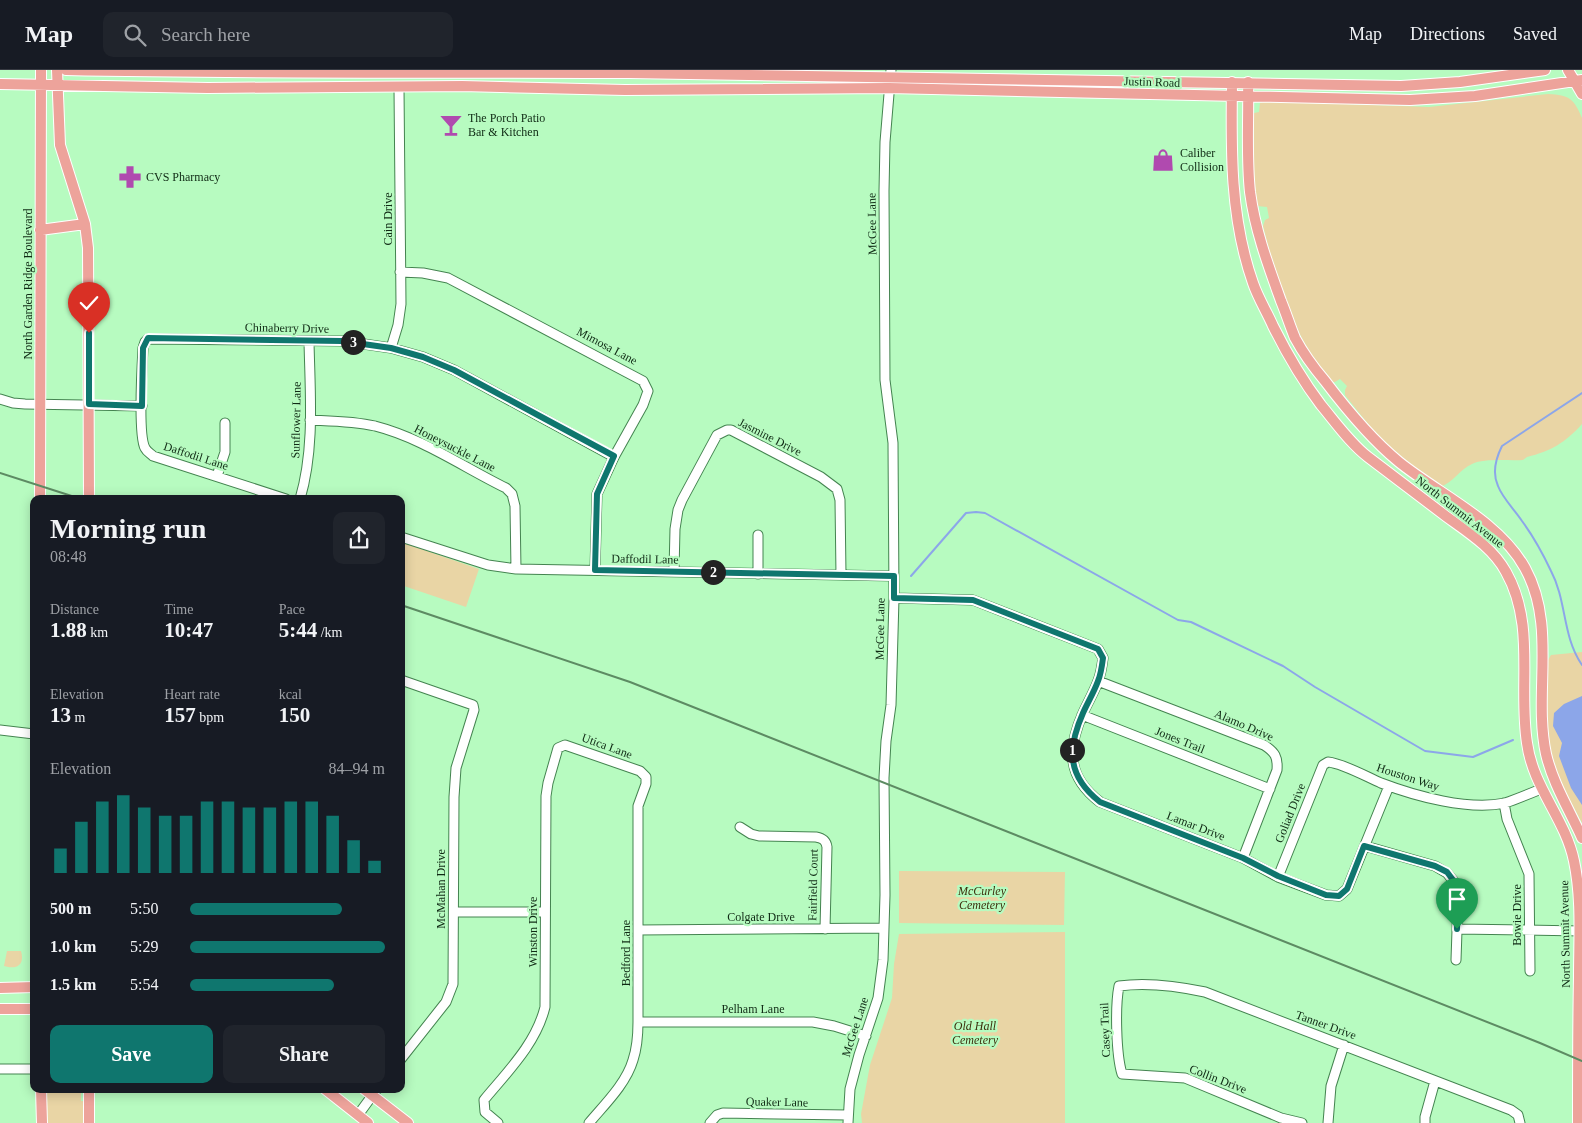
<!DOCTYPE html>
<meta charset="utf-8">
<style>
body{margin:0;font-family:"Times New Roman",serif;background:#20242c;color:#f1f3f6;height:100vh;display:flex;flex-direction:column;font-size:19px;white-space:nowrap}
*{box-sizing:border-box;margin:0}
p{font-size:16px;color:#9ea1a6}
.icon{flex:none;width:28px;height:28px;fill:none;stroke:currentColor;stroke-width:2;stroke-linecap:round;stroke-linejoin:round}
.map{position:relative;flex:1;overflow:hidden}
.details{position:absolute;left:30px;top:425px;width:375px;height:598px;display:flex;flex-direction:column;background:#171b24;border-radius:10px;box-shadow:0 2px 12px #0003}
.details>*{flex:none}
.pin{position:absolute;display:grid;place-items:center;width:42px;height:42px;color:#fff;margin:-51px -21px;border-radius:50% 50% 50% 0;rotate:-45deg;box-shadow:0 0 5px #0007}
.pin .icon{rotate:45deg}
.km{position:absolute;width:25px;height:25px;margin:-12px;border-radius:50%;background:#222;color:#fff;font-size:14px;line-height:25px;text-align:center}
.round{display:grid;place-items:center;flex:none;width:52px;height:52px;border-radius:10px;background:#20242c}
.summary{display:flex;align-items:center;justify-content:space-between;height:85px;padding:0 20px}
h1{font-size:28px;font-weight:800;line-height:38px}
.metrics{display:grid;grid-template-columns:repeat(3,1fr);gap:8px;height:85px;padding:5px 20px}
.metrics div{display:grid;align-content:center}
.metrics b{font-size:21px;font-weight:800}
.metrics small{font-size:14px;font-weight:400}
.metrics p{font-size:14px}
.chart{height:140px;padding:10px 20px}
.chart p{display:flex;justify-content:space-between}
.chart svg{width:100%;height:90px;margin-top:5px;stroke:#0f766e;stroke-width:6}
.action{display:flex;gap:10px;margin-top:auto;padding:10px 20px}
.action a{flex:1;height:58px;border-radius:10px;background:#0f766e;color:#fff;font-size:20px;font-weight:800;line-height:58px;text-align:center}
.action a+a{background:#20242c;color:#f1f3f6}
ul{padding:0 20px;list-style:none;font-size:16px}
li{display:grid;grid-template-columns:80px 60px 1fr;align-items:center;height:38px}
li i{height:12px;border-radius:6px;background:#0f766e}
header{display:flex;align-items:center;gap:30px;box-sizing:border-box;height:70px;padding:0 25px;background:#171b24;border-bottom:1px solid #363941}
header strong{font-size:24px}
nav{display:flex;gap:28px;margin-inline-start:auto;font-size:18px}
.search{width:350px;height:45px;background:#20242c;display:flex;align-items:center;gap:12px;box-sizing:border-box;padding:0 18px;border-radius:10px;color:#9ea1a6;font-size:19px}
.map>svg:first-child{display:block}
.green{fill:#e9d5a5}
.water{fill:#8ca6e9}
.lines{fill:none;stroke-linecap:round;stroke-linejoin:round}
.stream{stroke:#8ca6e9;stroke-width:2}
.minor-casing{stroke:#448450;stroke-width:11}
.major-casing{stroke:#fff;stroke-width:12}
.minor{stroke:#fff;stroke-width:9}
.major{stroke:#eda39b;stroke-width:10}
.rail{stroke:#5d8b63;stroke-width:2}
.route-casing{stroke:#fff;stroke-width:10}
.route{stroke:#0f766e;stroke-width:6}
.labels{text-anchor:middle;stroke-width:4.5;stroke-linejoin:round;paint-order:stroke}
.street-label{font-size:12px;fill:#0f2a14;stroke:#b7fbc0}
.poi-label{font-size:12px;fill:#0f2a14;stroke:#b7fbc0;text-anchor:start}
.park-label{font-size:12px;font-style:italic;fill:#3d300d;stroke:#b7fbc0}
</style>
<header>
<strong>Map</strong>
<div class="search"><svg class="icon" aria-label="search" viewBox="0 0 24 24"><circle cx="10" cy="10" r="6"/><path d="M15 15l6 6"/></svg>Search here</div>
<nav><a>Map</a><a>Directions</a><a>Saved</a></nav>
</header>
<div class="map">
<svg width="1582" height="1053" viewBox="0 0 1582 1053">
<rect width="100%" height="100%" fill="#b7fbc0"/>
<!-- green -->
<path class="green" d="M1548,24c22,1 26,5 34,24v306c-17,19 -31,27 -55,33l-4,3c-15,1 -38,-2 -51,4 -13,6 -19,19 -32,23l-40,-30 -21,-19 -34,-43v-5l2,-4 -7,-7 -5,3h-6c-36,-50 -52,-97 -66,-156l2,-6 4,-2 -2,-11 -10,-1 -6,-40 3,-18v-35l5,-1 1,-9 5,-2 164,6z
M401,472l78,27 -13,38 -65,-22z
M1582,582v171l-26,-49 -6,-21 -5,-38 3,-55 3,-5z
M899,801l166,1 -1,53 -165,-2z
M1065,862v191h-203l-1,-9 9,-49 22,-67 2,-34 5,-30z
M7,881h14c4,14 -4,19 -17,15z
M45,1019h36v12h3v22h-39z"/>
<!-- water -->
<path class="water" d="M1582,626v109l-11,-17 -12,-32 3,-13 -9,-17 1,-13 10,-9z"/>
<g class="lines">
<!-- stream -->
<path class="stream" d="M1582,323l-80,53c-6,12 -10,27 -4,40 5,13 17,24 24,35 11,15 21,33 29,50 16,30 11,65 31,94
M911,506l55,-63 10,-1 9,1 193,107 13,2 92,44 32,21 110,64 48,6 40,-17"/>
<defs>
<path id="minor" d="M400,202l23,1 25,5 195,103 5,10 -5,14 -29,52 -17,37 -2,76
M391,278l7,-23 3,-21 -2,-216
M0,329l13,4 12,1 117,2
M310,350c22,1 43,1 65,6 47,12 88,41 131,62l6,6 3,12 1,63
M217,406l8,-24v-29
M286,429l-133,-43c-3,-3 -6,-4 -8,-8 -7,-13 -3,-82 -2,-100l2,-6 3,-3 195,2 48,7 32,9 31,13 160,87
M300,429c15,-51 10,-106 9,-158
M401,467l87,28 28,4 378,7
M674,501l1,-42 3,-19 4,-10 35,-65 10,-5h4l90,47 16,12 3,11 1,75
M758,504v-39
M894,528l79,2 125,49 5,9c-1,8 -2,16 -5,23 -4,11 -10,21 -15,32 -16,36 -16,64 17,89l143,56 35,19 48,18 13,1 8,-7 42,-103
M401,610l72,25 1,5 -18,58 -2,29 -1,187 -7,18 -45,57
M1098,611l166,64c11,7 14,12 13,25l-34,88
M1082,645l188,74
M0,660l34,4
M1504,733l3,16 22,55 1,97
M740,757l11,7 8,2 57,1c6,1 10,3 11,10l-2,82
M1365,776l70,20 12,7 9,11 2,17 -2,59
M1278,807l45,-112 5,-3c14,1 39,15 53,21 34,13 88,28 124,20 12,-4 24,-9 36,-14
M454,842h91
M1457,859l125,2
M638,860l246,-2
M638,952h175l21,4 32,10
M0,999h34
M358,1045l19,-26
M498,1053l-13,-11 -1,-12c23,-28 52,-56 61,-93l1,-211 2,-13 10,-35 7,-3 75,26 6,6v7l-8,22v216c0,13 -1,26 -5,38 -7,24 -29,45 -44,63
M710,1053l7,-8 6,-2 124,2
M848,1053l2,-34 9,-34 19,-57 5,-38 2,-65 -1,-117 2,-37 5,-36 3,-107 -1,-155 -8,-63 -1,-189 1,-49 6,-72
M1302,1053l-21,-5 -96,-40 -63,-4c-6,-20 -7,-68 -3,-88 28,-4 58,0 86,6l306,118 7,5 2,8
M1328,1053l3,-37 13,-41
M1425,1053v-6l10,-36"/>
<path id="major" d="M57,0l3,75 25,79 3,24 1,251
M66,0c188,4 375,2 563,3 257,3 514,8 772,13l59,-4 85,-12
M1568,0l14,24
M1232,12c-1,68 -2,136 21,201 5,15 14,29 20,43 14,28 29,54 48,79 15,18 29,38 47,52 26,20 53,40 79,60 22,16 46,31 59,55 30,53 12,114 21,171 6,45 38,75 47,118 8,38 5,78 5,116 -1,49 -1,97 -1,146
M1248,12c1,37 -2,73 2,110 5,38 18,73 31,109 5,12 9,25 14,37 8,15 19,30 30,43 22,29 46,58 74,81 41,33 100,59 126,106 32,58 8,125 21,186 7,30 24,57 36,84
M0,14l208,4 254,-2 163,4 264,-2 521,12 65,-4 107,-16
M40,160l45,-6
M40,429l1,-429
M0,918l34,-1
M0,939h34
M41,1019l1,34
M89,1019v34
M325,1019l43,34
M364,1019l44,34"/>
</defs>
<!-- minor casing -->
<use href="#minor" class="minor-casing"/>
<!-- major casing -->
<use href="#major" class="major-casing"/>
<!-- minor -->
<use href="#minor" class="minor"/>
<!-- major -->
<use href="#major" class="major"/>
<!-- rail -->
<path class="rail" d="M0,403l81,26
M401,535l229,77 910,361 42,18"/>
</g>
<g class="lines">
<defs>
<path id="route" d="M89,263v71l53,2 1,-58 5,-10 194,3 49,7 32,9 31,13 160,86 -17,38 -2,76 299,6v22l79,2 125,49 5,9c-1,8 -2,16 -5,23 -4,11 -10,21 -15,32 -16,36 -16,63 17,89l143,56 35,18 48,19 13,1 8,-7 17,-43 71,20 12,6 9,12 2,17 -1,28"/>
</defs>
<!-- route casing -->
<use href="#route" class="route-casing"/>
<!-- route -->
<use href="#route" class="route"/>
</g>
<!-- icons -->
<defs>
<symbol id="bar-bare" viewBox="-9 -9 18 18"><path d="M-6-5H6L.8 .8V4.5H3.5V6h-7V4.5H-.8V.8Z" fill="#b04aaf" stroke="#b7fbc0" stroke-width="2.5" paint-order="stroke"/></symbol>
<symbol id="shop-bare" viewBox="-9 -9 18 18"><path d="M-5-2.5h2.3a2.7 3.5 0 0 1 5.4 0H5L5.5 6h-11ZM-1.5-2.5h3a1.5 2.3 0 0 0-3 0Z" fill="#b04aaf" stroke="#b7fbc0" stroke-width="2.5" paint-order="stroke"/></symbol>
<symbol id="pharmacy-bare" viewBox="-9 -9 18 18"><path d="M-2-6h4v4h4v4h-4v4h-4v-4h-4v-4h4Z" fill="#b04aaf" stroke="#b7fbc0" stroke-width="2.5" paint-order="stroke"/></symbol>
</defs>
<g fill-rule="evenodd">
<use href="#bar-bare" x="435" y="39" width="32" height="32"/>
<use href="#shop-bare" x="1147" y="74" width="32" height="32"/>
<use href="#pharmacy-bare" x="114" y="91" width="32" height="32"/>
</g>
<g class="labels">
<!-- street labels -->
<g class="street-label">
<text transform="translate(1152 12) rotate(2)" y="4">Justin Road</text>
<text transform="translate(388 149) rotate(-90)" y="4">Cain Drive</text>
<text transform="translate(872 154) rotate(-91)" y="4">McGee Lane</text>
<text transform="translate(28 214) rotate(-90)" y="4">North Garden Ridge Boulevard</text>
<text transform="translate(287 258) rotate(1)" y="4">Chinaberry Drive</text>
<text transform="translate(607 276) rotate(28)" y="4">Mimosa Lane</text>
<text transform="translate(296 350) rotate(-89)" y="4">Sunflower Lane</text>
<text transform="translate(770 367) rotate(27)" y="4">Jasmine Drive</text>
<text transform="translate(455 378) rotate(27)" y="4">Honeysuckle Lane</text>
<text transform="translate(196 386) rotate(18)" y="4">Daffodil Lane</text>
<text transform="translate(1460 442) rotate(38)" y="4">North Summit Avenue</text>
<text transform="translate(645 489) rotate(1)" y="4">Daffodil Lane</text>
<text transform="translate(880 559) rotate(-89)" y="4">McGee Lane</text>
<text transform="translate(1244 655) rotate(23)" y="4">Alamo Drive</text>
<text transform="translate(1180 670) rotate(22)" y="4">Jones Trail</text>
<text transform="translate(607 676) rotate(20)" y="4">Utica Lane</text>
<text transform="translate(1408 707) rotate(18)" y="4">Houston Way</text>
<text transform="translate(1290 743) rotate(-68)" y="4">Goliad Drive</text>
<text transform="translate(1196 756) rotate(21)" y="4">Lamar Drive</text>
<text transform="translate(813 815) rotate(-89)" y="4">Fairfield Court</text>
<text transform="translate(441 819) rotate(-90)" y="4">McMahan Drive</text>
<text transform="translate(1517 845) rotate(-90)" y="4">Bowie Drive</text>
<text x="761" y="851">Colgate Drive</text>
<text transform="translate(533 862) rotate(-90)" y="4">Winston Drive</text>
<text transform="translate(1565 864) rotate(-91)" y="4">North Summit Avenue</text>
<text transform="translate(626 883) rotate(-90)" y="4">Bedford Lane</text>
<text x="753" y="943">Pelham Lane</text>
<text transform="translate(1326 955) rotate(20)" y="4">Tanner Drive</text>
<text transform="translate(855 957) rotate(-72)" y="4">McGee Lane</text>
<text transform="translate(1105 960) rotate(-92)" y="4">Casey Trail</text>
<text transform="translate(1218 1009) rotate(21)" y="4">Collin Drive</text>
<text transform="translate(777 1032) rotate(1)" y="4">Quaker Lane</text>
</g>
<!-- poi labels -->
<g class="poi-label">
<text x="468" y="52">The Porch Patio<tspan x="468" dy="14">Bar &amp; Kitchen</tspan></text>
<text x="1180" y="87">Caliber<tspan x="1180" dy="14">Collision</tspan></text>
<text x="146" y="111">CVS Pharmacy</text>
</g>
<!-- park labels -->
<g class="park-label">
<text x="982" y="825">McCurley<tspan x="982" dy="14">Cemetery</tspan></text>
<text x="975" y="960">Old Hall<tspan x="975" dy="14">Cemetery</tspan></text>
</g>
</g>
</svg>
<div class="pin" style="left:1457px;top:859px;background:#1e9e55"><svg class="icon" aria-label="arrive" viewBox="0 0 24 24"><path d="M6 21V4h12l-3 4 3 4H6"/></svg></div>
<div class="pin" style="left:89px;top:263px;background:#d93025"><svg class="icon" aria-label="check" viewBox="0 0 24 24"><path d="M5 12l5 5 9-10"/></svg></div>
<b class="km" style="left:1072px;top:680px">1</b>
<b class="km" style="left:713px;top:502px">2</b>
<b class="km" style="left:353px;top:272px">3</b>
<section class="details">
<div class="summary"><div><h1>Morning run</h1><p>08:48</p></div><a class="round"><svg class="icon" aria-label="share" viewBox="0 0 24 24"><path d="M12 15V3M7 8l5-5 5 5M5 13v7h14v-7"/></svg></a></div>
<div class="metrics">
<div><p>Distance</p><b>1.88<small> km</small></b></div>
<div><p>Time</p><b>10:47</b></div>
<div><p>Pace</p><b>5:44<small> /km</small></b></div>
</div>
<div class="metrics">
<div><p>Elevation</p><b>13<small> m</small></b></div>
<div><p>Heart rate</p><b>157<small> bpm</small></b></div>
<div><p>kcal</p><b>150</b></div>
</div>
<div class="chart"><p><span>Elevation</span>84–94 m</p>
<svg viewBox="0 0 160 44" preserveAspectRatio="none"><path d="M5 44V32M15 44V19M25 44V9M35 44V6M45 44V12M55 44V16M65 44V16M75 44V9M85 44V9M95 44V12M105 44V12M115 44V9M125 44V9M135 44V16M145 44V28M155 44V38"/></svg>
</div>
<ul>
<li><b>500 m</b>5:50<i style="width:78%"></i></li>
<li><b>1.0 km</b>5:29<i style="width:100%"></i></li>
<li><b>1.5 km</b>5:54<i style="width:74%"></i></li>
</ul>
<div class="action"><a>Save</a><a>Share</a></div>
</section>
</div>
